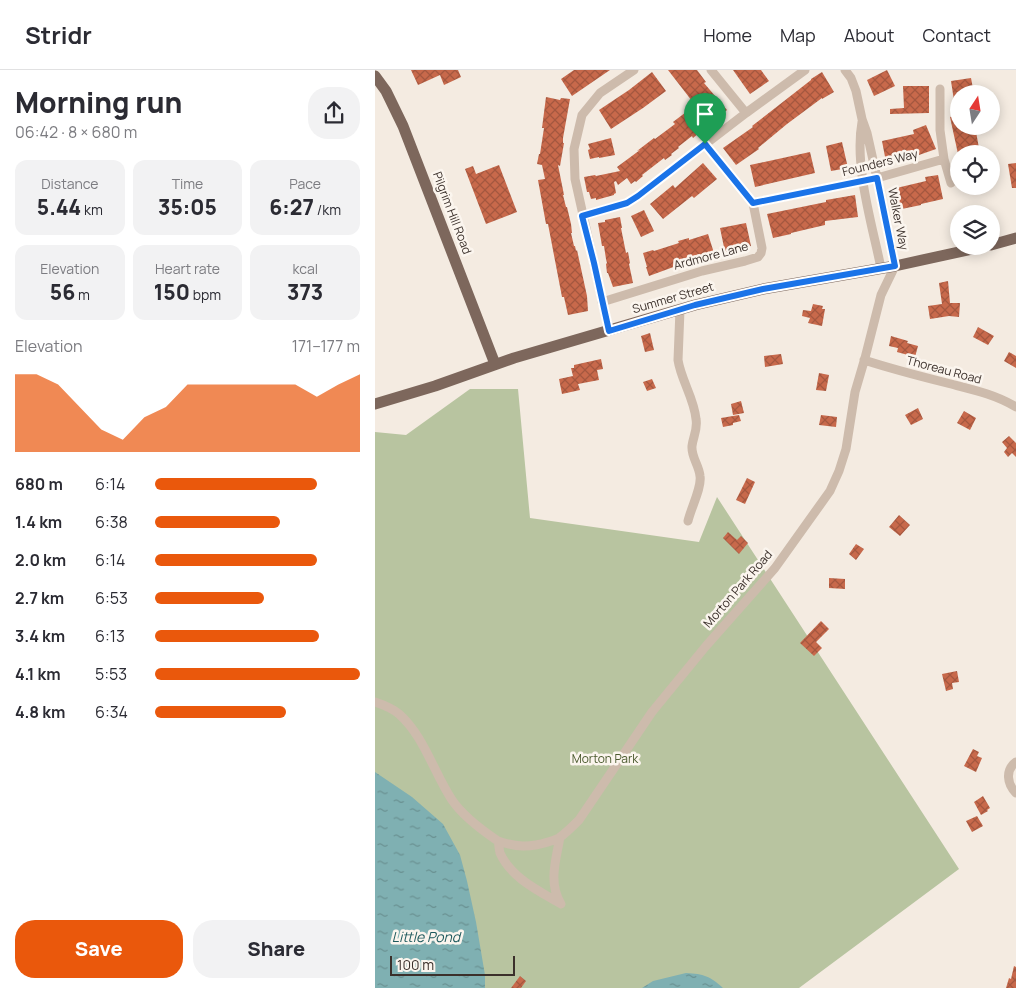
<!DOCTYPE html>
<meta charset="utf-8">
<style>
body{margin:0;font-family:Manrope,sans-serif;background:#f2f2f3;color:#2b2b33;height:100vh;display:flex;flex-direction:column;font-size:19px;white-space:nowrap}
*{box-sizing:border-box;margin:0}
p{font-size:16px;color:#7c7c81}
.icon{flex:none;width:28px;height:28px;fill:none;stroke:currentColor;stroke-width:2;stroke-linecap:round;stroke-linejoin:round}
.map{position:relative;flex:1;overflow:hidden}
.sheet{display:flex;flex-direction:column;background:#fff;width:375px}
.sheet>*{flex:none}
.needle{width:32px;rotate:12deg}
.tools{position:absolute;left:575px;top:15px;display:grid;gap:10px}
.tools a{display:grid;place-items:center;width:50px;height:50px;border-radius:50%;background:#fff;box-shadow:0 2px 12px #0003;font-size:25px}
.scale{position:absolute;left:15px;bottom:12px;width:125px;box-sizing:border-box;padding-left:5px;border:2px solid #3b302b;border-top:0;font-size:14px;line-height:18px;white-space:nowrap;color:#3b302b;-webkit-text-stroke:4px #fbf5ee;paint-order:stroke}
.pin{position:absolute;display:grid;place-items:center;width:42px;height:42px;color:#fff;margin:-51px -21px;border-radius:50% 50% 50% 0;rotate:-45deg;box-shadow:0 0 5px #0007}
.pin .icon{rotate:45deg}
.round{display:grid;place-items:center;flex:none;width:52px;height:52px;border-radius:20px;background:#f2f2f3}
.summary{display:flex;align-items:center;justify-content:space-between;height:85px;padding:0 15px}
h1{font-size:28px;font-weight:800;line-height:38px}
.metrics{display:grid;grid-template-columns:repeat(3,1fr);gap:8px;height:85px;padding:5px 15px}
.metrics div{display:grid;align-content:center;border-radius:12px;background:#f2f2f3;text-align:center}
.metrics b{font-size:21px;font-weight:800}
.metrics small{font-size:14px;font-weight:400}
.metrics p{font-size:14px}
.chart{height:140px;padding:10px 15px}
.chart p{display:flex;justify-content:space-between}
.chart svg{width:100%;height:90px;margin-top:5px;fill:#ea580c;opacity:.7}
.primary-button{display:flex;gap:10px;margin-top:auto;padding:10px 15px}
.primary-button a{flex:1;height:58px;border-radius:20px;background:#ea580c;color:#fff;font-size:20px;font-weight:800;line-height:58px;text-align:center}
.primary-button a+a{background:#f2f2f3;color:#2b2b33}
ul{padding:0 15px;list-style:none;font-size:16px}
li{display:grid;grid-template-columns:80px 60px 1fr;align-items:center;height:38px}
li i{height:12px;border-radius:6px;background:#ea580c}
header{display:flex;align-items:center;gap:30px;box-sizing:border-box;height:70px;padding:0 25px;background:#fff;border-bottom:1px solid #e1e1e2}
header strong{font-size:24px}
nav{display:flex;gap:28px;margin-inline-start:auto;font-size:18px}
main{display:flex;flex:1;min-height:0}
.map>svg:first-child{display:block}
.green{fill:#b8c4a0}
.water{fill:url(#water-ripples)}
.building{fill:url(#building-cross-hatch)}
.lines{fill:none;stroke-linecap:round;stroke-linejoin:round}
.minor{stroke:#cdbbac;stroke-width:9}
.major{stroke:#7d675c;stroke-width:11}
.route-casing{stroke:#fff;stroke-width:10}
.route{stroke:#1a73e8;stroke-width:6}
.labels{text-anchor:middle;stroke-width:5;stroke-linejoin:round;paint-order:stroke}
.street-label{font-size:12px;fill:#3b302b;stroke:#fbf5ee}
.park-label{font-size:12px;fill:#4a5a2e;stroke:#fbf5ee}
.water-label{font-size:14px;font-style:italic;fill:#1f5a5e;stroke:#fbf5ee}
</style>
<header>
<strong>Stridr</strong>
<nav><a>Home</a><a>Map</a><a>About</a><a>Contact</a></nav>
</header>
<main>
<section class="sheet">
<div class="summary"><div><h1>Morning run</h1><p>06:42 · 8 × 680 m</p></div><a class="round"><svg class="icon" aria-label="share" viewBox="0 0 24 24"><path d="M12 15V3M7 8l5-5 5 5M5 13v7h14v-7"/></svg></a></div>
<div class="metrics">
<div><p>Distance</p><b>5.44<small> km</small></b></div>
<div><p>Time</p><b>35:05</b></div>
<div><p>Pace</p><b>6:27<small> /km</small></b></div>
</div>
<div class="metrics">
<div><p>Elevation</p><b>56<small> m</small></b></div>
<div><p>Heart rate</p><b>150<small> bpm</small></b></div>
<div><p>kcal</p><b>373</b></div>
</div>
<div class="chart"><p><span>Elevation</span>171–177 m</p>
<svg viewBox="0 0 160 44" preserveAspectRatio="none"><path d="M0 44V6L10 6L20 11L30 22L40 33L50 38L60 27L70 22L80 11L90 11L100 11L110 11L120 11L130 11L140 17L150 11L160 6V44z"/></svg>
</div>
<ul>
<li><b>680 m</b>6:14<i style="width:79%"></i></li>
<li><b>1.4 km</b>6:38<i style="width:61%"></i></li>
<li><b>2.0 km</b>6:14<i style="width:79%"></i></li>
<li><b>2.7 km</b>6:53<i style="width:53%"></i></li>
<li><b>3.4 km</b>6:13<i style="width:80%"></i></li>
<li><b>4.1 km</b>5:53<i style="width:100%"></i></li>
<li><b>4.8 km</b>6:34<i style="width:64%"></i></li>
</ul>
<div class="primary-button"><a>Save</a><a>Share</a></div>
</section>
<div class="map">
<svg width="641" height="918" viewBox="0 0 641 918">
<defs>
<pattern id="water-ripples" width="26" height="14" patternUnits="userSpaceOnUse" patternTransform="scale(1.25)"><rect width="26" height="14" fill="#7fb0b2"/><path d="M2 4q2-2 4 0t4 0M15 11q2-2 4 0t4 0" fill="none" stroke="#699091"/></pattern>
<pattern id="building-cross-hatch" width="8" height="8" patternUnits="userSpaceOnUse" patternTransform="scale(1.25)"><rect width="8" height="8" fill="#c8694b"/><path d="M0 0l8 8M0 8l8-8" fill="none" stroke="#a4573f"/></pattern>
</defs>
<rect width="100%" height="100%" fill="#f4ebe1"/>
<!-- green -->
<path class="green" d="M95,319h48l12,129 169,24 18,-45 242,372 -160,119h-424v-556l31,3z"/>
<!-- water -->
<path class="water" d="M0,702l37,25 31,27 17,31 7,26 9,41 9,53v13h-110z
M311,903c18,1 24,3 37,15h-81l11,-7z"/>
<!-- building -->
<path class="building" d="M36,0h47l3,7 -17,8 -4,-10 -22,10z
M199,0h36l-38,26 -11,-17z
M293,0h29l9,12 -2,1 23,27 -34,28 -1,-2 -14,11 1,1 -8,6 1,1 -7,5 -1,-2 -22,17 1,1 -7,6 -1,-1 -4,3 -4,-6 -9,7 -2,-4 -2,1 2,11 -2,1v1l-18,5v-2l-5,1 -2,-7h-2l-3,-15 11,-2 1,1 24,-5 -3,-4 23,-17 -3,1 17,-13 1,1 20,-15 -2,-2 21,-16 -3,-4 1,-1z
M358,0h28l8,11 -19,13z
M512,0l8,16 -21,10 -7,-16z
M277,2l14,19 -23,17 -32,21 -12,-19 30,-20z
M447,2l12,20 -12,7v-1l-35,26 -29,24 1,1 -23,16 -13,-17 30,-21 -1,-1 59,-46v-1z
M596,8l3,16h-15v12l-4,1 -4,-26z
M528,16h26v27l-39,1v-5l14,-1z
M171,27l14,3 1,-2 9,1 -7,39v5h1l-4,23 -2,-1 6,30h-1l3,12h1l4,17 1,9h-1l3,13h1l1,5 1,-1 10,46 1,15 -20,4 -4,-18h-2l-14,-73h-2l-8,-44 7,-1 -3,-14 -5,-1 2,-10h1l4,-26h-2z
M584,45v11h16l5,28h-22l-8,-37z
M551,55l10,24 -17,6 -33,7 -4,-21 32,-7 -1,-4z
M236,68l4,17 -16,3v-1l-9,2 -2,-9 2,-1 -2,-5z
M467,72l6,26 -17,3 -5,-25z
M435,82l5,21 -60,14 -5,-22z
M328,93l14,16 -23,19 -2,-2 -29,23 -13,-15 23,-19 2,3z
M641,93v25h-4l-4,-24z
M124,95l18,47 -31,12 -21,-55 8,-3 3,8z
M563,105l5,24 -22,5v1l-29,6 -4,-21 38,-9 -1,-4z
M480,125l3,22 -33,4v4l-34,8v1l-18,4 -6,-24 59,-12v-2z
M269,140l10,21 -13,6 -10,-21z
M245,147l2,11h-1l5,25 2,-1 2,11 -1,1 4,19 -20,4 -5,-14h-1l-1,-9 1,-1 -1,-4 -2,-13h-2l-4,-23 7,-1v-2z
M371,153l5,23 -26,6 -5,-24z
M333,164l6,19 -14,7 -13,4v-2l-38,14 -3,-9h1l-4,-14 10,-3 1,1 25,-8 -1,-2 11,-3v2z
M573,211l2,22h10l-1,14 -10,-1 -19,3 -2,-13 14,-2 -3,-21z
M438,234l10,2 -1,3h3l-3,17 -14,-3 2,-5 -8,-2 1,-6 8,1z
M603,257l16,9 -6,9 -15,-8z
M275,263l4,17 -9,2 -4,-16z
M516,266l17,5 -1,2 11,3 -3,11 -18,-5 1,-4 -9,-2z
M634,282l7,4v12l-12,-7z
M406,284l2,10 -18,3 -1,-11z
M226,289l2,10 -6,1 2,10 -21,4 2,6 -18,4 -3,-15 14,-3 -2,-8h3v-3z
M444,303l10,2 -3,16 -10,-1z
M277,309l4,9 -9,3 -4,-9z
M366,331l3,12 -11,2 -2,-11z
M543,338l5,11 -12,6 -6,-10z
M589,341l12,7 -6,12 -13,-7z
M364,345l2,6 -8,2v2l-10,2 -2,-9z
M446,345l16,2 -1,10 -17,-2z
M634,366l7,7v14l-4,-4 -4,4 -4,-5 3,-4 -5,-6z
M372,408l8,4 -10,22 -9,-4z
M524,445l11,10 -10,11 -11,-9z
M353,462l9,8 4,-4 7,7 -9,11 -16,-16z
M481,474l8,5 -8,11 -7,-6z
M454,508l16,1v10l-16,-1z
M446,551l8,8 -13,13 6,6 -8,8 -14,-13z
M582,601l2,11 -7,1 1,6 -7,2 -4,-17z
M598,679l6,3 -2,4 5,2 -6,14 -12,-6z
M608,726l7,12 -3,2 1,1 -7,4 -7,-13z
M602,746l6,10 -11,6 -6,-11z
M639,896l2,1v21h-10l3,-10 2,1z
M145,906l6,5 -5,7h-10z"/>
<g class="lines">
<!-- minor -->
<path class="minor" d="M336,0l35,43
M487,52c-8,44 10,102 19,146
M569,89l7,24
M378,133l124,-25 67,-19 -4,-29v-41
M207,146l45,-13 11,-7 108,-83 59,-43
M227,232l100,-31 43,-10 13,-4 3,-4 1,-5 -9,-45 -48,-59
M305,240l-2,50c3,20 16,38 18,59 2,10 -3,18 -4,27 -1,11 7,19 8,30 2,11 -9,32 -12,45
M234,261l-34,-152 -1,-30 8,-34 18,-22 34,-23
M489,290c28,9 55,16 83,23 23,6 48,11 69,24
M0,632c9,3 17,6 24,12 25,22 35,59 53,86 11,16 27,28 43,39l3,2c1,3 1,8 2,12 11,25 39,38 61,51
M641,692c-11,8 -9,22 0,31
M185,767c-4,23 -12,46 1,67
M123,771c18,6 31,7 50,1 4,-1 7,-2 11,-4 7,-5 14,-12 20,-18l73,-108 54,-66 69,-78 55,-77 9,-20 7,-22 9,-57 10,-34 16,-63 14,-29 -18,-88 -10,-45 -5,-14 -6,-28 -5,-13 -6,-8"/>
<!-- major -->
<path class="major" d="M0,6l11,15 17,35 92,238
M616,175l25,-7
M0,334l60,-18 79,-28 181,-53 68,-16 132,-23 91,-20"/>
</g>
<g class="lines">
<defs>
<path id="route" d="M330,74l48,59 124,-25 18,88 -132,23 -68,16 -86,26 -15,-68 -12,-47 45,-13 11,-7z"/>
</defs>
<!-- route casing -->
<use href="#route" class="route-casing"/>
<!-- route -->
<use href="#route" class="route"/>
</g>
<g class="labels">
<!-- street labels -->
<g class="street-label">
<text transform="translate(505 93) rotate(-14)" y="4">Founders Way</text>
<text transform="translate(77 143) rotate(69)" y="4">Pilgrim Hill Road</text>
<text transform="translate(523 149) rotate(79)" y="4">Walker Way</text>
<text transform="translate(336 186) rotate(-15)" y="4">Ardmore Lane</text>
<text transform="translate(298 228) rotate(-16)" y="4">Summer Street</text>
<text transform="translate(569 300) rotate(15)" y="4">Thoreau Road</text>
<text transform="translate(363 519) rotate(-49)" y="4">Morton Park Road</text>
</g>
<!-- park labels -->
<g class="park-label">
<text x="230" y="693">Morton Park</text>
</g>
<!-- water labels -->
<g class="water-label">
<text x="51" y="872">Little Pond</text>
</g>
</g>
</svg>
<div class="tools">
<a><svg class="needle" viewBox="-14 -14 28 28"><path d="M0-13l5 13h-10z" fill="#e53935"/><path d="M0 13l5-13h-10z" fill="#7c7c81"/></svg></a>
<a><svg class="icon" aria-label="locate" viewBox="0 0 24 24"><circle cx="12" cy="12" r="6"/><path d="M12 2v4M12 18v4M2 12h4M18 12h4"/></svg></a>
<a><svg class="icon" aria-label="layers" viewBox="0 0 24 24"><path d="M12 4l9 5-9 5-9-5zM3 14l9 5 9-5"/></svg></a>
</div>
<div class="scale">100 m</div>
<div class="pin" style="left:330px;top:74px;background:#1e9e55"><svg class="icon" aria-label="arrive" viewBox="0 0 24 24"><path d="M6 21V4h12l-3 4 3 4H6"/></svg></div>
</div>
</main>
